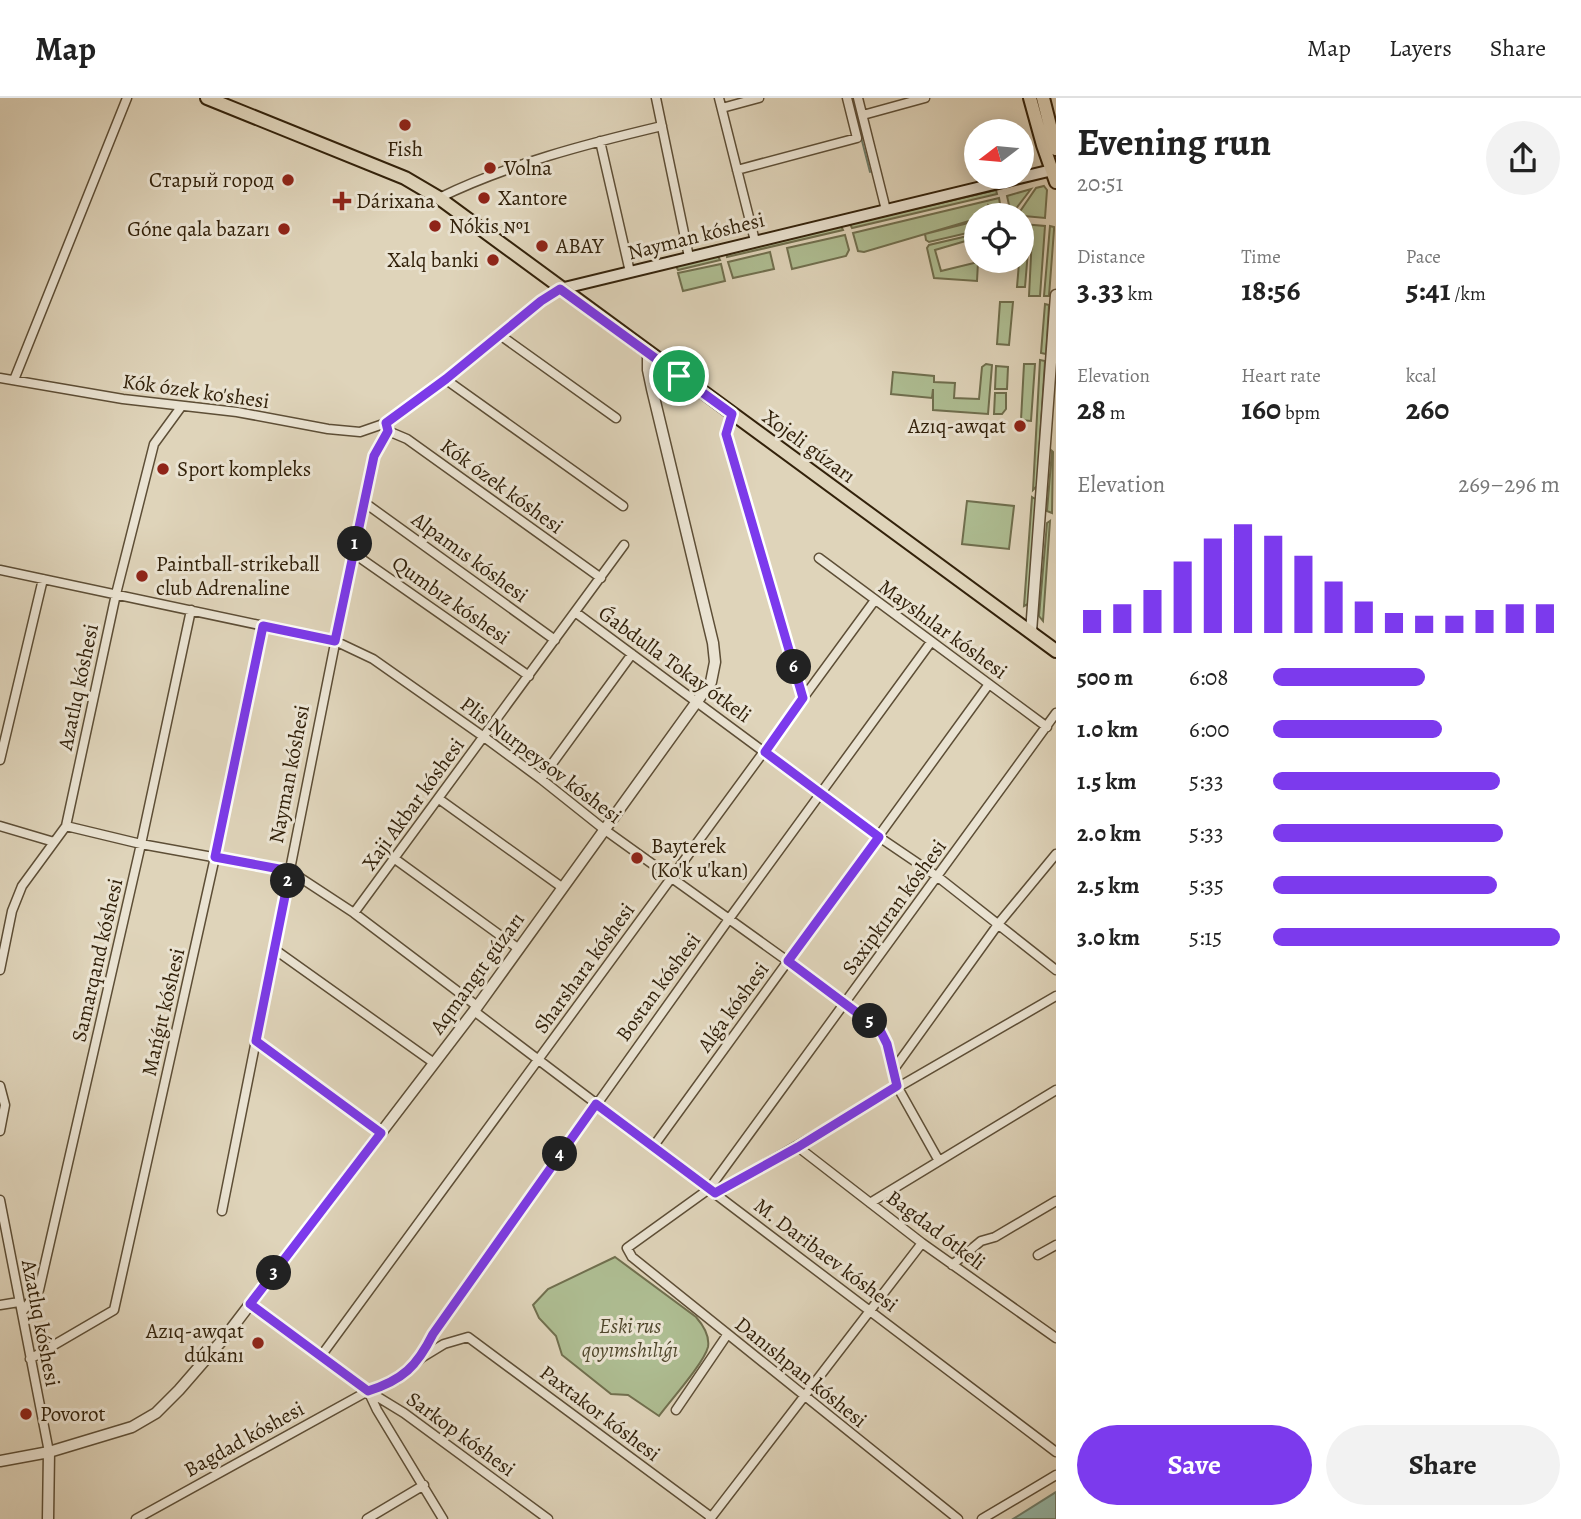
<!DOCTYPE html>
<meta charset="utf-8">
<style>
body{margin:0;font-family:Alegreya,serif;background:#f2f2f2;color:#222;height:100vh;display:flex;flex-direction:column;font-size:26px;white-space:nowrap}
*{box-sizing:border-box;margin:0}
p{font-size:23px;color:#767676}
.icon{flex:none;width:38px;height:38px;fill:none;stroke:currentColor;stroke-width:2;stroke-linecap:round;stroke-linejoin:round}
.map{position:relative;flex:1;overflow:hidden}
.side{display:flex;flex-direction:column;background:#fff;width:525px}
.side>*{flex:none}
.needle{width:46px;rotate:254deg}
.tools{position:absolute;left:964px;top:21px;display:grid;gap:14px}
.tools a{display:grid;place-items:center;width:70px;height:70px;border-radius:50%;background:#fff;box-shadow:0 4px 18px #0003;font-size:35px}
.pin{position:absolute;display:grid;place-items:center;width:60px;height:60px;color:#fff;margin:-30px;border:4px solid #fff;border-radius:50%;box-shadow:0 2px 7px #0007}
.km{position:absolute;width:35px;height:35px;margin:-18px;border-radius:50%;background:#222;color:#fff;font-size:19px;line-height:35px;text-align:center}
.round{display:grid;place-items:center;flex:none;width:74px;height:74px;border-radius:37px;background:#f2f2f2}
.overview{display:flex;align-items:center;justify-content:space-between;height:119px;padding:0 21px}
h1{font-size:38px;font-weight:600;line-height:52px}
.stats{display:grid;grid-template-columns:repeat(3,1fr);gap:10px;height:119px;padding:7px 21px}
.stats div{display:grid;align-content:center}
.stats b{font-size:30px;font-weight:600}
.stats small{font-size:19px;font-weight:400}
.stats p{font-size:19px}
.chart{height:196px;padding:14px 21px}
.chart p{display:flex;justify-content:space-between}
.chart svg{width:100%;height:126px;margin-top:7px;stroke:#7c3aed;stroke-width:6}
.primary-button{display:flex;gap:14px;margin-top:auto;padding:14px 21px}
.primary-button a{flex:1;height:80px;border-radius:42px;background:#7c3aed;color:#fff;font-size:28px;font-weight:600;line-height:80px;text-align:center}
.primary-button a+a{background:#f2f2f2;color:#222}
ul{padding:0 21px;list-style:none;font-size:23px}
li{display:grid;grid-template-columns:112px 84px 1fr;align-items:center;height:52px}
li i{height:18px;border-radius:9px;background:#7c3aed}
header{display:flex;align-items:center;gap:42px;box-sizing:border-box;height:98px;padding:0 35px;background:#fff;border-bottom:2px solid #e0e0e0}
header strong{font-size:33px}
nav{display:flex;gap:38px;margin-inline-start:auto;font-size:24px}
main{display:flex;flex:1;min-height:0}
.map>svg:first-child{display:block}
.green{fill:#aebd92;stroke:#706f4e;stroke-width:2}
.water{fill:#95b9a9;stroke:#6d7c69;stroke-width:2}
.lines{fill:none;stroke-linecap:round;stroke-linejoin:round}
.stream{stroke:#6d7c69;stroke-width:2}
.minor-casing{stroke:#5d4e36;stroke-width:11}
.tertiary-casing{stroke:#5d4e36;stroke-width:13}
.secondary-casing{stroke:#32210a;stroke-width:14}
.primary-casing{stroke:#32210a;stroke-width:16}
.minor{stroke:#eae3d2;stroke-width:8}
.tertiary{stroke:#eae3d2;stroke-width:10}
.secondary{stroke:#eae3d2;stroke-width:10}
.primary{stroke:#dfd4ba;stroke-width:12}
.route-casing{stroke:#fff;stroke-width:14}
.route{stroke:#7c3aed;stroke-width:9}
.poi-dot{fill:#8f2418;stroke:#eae3d2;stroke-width:2.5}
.labels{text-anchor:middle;stroke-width:6;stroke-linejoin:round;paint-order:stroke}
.poi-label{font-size:21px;fill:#32210a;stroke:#eae3d2;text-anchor:start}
.street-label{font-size:21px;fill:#32210a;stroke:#eae3d2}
.park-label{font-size:21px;font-style:italic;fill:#51482c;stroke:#eae3d2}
</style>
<header>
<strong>Map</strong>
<nav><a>Map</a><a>Layers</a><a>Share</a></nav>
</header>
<main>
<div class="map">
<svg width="1056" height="1421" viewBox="0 0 1056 1421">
<rect width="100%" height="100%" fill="#dfd4ba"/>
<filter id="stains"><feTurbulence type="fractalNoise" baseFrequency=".00286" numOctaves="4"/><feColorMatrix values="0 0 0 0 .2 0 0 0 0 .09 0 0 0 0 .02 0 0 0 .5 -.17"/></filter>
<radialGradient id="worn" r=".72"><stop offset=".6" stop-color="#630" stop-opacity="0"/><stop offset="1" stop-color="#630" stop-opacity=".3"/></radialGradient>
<!-- green -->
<path class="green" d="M1044,88l3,4 -2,28 -21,-2 -5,-3 17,-25z
M1031,91l-16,21 -6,-5 -2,-9z
M996,92l1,4 -145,34 -2,-4z
M999,100l3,17 -14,-10 -6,10h-6v4l-112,33 -6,-1 -5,-18z
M976,123v10l-47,11 -3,-2 -1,-6z
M1022,126l23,2 -5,70h-11l3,-60 -10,-8z
M841,128l2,4 -116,27v-3z
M1050,128l4,1v3l-5,66h-5z
M976,136v4l-41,12 6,21 37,-9 -1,19 -43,-3 -7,-30 2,-3z
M1022,136l7,5 -4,48h-8l2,-24 -10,-1 13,-1z
M845,137l4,15 -3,6 -54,13 -5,-21z
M770,154l4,17 -41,9 -5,-16z
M718,158l2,4 -42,10 -2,-4z
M721,166l4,17 -42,10 -5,-18z
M1000,204h13l-4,43 -12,-1z
M1045,206l4,1 -3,49 -5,-1z
M1040,262l5,1 -8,125 -4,4z
M986,266l6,1 -4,49 -55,-4v-21l-1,9 -41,-4 2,-22 41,4v6l21,1 -1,15 25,1 3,-32z
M1024,266h11l-4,57 -10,-1z
M996,268l12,1 -1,22h-12z
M995,295h11v16l-4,5h-8z
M1052,353l1,1 -1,61 -5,-2z
M1032,399l5,3 -9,104 -4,2z
M967,403l47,5 -5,43 -47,-5z
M1050,423l-7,100 -4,-5 8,-93z
M615,1159l81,60c7,8 14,18 12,30 -4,16 -38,54 -49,69l-31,-21 -17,-1 -49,-39 -6,-19 -17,-18 -6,-13 15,-16z"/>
<!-- water -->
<path class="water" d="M1056,1394v27h-43z"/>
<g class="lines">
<!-- stream -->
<path class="stream" d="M851,0l19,74"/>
<defs>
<path id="minor" d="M656,0l33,159
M719,0l36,143
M858,0l28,112
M722,10l37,-10
M863,17l62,-17
M600,43l30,131
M737,72l120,-32 -10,-40
M439,100c70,-34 147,-54 223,-72
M500,237l116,83
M0,280l123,21 114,13 91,17 32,3 26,-9 59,-44 96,-78 19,-12
M445,281l178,127
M14,282l113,-282
M732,315l-6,21 77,263
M387,328l1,5 19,8 194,139
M365,405l190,137
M353,455l176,123
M819,460l228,169
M0,472l335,71 38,18 111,78 57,42 64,51 241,173 34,27 7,13 10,43 42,75
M575,514l304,225 59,40 118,93
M0,662l43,-181
M541,681l91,-125
M439,701l124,89
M0,728l54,16
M66,728l75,18 149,27 64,42 123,93
M395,761l124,90
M354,815l270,-368
M274,851l160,114
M0,872l12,-59 10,-25 44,-60 50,-232 38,-150 27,-37
M474,913l582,441
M256,943l125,92
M894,971l105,-146 57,-69
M0,988l5,19 -5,26
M653,1049l336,-463
M798,1049l124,96 134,95
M715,1095l341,-197
M0,1102l49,252
M870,1105l186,-113
M222,1113l131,-658 21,-97 14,-25
M1038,1157l18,-10
M952,1167l29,-24 14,-4 61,-36
M250,1206l118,87 36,22 144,106
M0,1207l19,-3
M22,1214l17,-22 102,-446 50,-234
M321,1258l554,-756
M421,1260l12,-24 296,-415 202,-277
M30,1261l84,-49 101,-453 48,-231
M368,1293l9,19 66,109
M676,1312l51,-75
M136,1421l232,-128 28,-11 25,-22 23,-14 24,-7 243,180
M367,1421l57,-34
M710,1421l212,-276
M958,1421l-326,-262 -5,-9 82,-59 347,-476
M982,1421l74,-44"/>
<path id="tertiary" d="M1031,534l25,-337
M0,1363l49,-9 83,-25 24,-14 23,-23 46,-53 249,-326 237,-329 4,-20 -2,-19 -61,-254 -4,-19v-17
M48,1421l1,-67"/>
<path id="secondary" d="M560,191l496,-120"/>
<path id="primary" d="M207,0l198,80 34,20 617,453
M1030,0l13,47 13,37
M1043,0l13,51"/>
</defs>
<!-- minor casing -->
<use href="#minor" class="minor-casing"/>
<!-- tertiary casing -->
<use href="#tertiary" class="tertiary-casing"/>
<!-- secondary casing -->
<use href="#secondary" class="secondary-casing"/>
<!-- primary casing -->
<use href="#primary" class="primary-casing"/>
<!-- minor -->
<use href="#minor" class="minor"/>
<!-- tertiary -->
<use href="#tertiary" class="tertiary"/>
<!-- secondary -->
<use href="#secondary" class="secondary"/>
<!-- primary -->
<use href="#primary" class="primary"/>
</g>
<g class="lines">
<defs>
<path id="route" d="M560,191l172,125 -6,20 77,264 -38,54 114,85 -91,124 92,69 7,14 10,42 -99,61 -83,46 -119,-89 -163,230c-16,32 -30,46 -65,57l-118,-87 131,-171 -125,-92 34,-170 -75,-14 48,-231 72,15 39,-185 14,-25 -2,-8 60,-44 95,-78z"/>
</defs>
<!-- route casing -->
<use href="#route" class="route-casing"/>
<!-- route -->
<use href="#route" class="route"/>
</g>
<!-- markers -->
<g class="poi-dot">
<circle cx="405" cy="27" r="7"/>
<circle cx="490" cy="70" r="7"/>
<circle cx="288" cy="82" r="7"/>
<circle cx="484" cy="100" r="7"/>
<path d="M338.5 92.5h7v7h7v7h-7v7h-7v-7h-7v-7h7z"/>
<circle cx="435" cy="128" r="7"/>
<circle cx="284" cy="131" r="7"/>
<circle cx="542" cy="148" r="7"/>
<circle cx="493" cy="162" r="7"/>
<circle cx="1020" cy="328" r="7"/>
<circle cx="163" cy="371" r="7"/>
<circle cx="142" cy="478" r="7"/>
<circle cx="637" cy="760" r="7"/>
<circle cx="258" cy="1245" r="7"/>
<circle cx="26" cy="1316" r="7"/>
</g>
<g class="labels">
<!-- poi labels -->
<g class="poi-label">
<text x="405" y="58" text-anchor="middle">Fish</text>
<text x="504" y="77">Volna</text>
<text x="274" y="89" text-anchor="end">Старый город</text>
<text x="498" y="107">Xantore</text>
<text x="356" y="110">Dárixana</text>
<text x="449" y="135">Nókis №1</text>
<text x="270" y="138" text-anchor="end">Góne qala bazarı</text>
<text x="556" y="155">ABAY</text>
<text x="479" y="169" text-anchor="end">Xalq banki</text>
<text x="1006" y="335" text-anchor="end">Azıq-awqat</text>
<text x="177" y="378">Sport kompleks</text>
<text x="156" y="473">Paintball-strikeball<tspan x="156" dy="24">club Adrenaline</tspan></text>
<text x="651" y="755">Bayterek<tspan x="651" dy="24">(Ko'k u'kan)</tspan></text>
<text x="244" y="1240" text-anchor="end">Azıq-awqat<tspan x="244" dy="24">dúkanı</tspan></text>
<text x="40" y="1323">Povorot</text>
</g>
<!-- street labels -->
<g class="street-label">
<text transform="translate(696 138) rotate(-14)" y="7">Nayman kóshesi</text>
<text transform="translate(196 293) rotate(8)" y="7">Kók ózek ko'shesi</text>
<text transform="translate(809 348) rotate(36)" y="7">Xojeli gúzarı</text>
<text transform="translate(502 388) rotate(36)" y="7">Kók ózek kóshesi</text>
<text transform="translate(470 459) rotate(36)" y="7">Alpamıs kóshesi</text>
<text transform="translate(451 502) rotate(35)" y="7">Qumbız kóshesi</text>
<text transform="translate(943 531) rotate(36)" y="7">Mayshılar kóshesi</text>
<text transform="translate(675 566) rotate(36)" y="7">Ǵabdulla Tokay ótkeli</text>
<text transform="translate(78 589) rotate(-78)" y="7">Azatlıq kóshesi</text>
<text transform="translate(541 662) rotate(37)" y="7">Plis Nurpeysov kóshesi</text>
<text transform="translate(289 676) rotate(-79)" y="7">Nayman kóshesi</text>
<text transform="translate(413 706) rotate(-54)" y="7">Xaji Akbar kóshesi</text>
<text transform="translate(894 809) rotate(-54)" y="7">Saxipkıran kóshesi</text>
<text transform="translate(97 862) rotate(-77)" y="7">Samarqand kóshesi</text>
<text transform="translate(584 870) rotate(-54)" y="7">Sharshara kóshesi</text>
<text transform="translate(477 875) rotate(-54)" y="7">Aqmangıt gúzarı</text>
<text transform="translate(658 889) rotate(-54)" y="7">Bostan kóshesi</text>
<text transform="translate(733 909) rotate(-54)" y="7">Alǵa kóshesi</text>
<text transform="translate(163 914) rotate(-77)" y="7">Mańǵıt kóshesi</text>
<text transform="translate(936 1132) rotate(37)" y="7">Bagdad ótkeli</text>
<text transform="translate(826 1157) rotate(37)" y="7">M. Daribaev kóshesi</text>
<text transform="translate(41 1225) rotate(79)" y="7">Azatlıq kóshesi</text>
<text transform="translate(801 1274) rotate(39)" y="7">Danıshpan kóshesi</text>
<text transform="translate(600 1315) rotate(37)" y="7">Paxtakor kóshesi</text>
<text transform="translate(461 1336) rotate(36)" y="7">Sarkop kóshesi</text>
<text transform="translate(244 1341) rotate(-29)" y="7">Bagdad kóshesi</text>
</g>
<!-- park labels -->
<g class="park-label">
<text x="630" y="1235">Eski rus<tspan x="630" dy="24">qoyımshılıǵı</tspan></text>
</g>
</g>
<rect width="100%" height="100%" filter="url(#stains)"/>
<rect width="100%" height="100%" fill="url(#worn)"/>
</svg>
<div class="tools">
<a><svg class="needle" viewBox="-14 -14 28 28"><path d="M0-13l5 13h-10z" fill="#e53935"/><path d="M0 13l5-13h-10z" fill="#767676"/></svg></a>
<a><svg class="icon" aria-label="locate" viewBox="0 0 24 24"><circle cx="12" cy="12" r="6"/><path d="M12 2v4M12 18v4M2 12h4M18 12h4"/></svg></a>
</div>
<div class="pin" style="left:679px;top:278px;background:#1e9e55"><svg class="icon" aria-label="arrive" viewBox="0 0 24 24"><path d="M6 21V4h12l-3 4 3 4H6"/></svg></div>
<b class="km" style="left:355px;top:446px">1</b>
<b class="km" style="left:288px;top:783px">2</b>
<b class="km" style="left:274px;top:1175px">3</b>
<b class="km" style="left:560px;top:1056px">4</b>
<b class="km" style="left:870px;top:923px">5</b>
<b class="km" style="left:794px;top:569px">6</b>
</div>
<section class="side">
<div class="overview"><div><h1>Evening run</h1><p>20:51</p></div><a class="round"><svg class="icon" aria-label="share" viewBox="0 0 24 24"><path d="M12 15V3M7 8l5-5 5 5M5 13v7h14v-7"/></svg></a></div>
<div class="stats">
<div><p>Distance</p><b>3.33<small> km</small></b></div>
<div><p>Time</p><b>18:56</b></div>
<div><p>Pace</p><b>5:41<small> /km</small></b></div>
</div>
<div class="stats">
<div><p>Elevation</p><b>28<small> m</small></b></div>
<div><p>Heart rate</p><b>160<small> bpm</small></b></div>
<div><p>kcal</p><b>260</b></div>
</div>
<div class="chart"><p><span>Elevation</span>269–296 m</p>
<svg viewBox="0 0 160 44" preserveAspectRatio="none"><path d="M5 44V36M15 44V34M25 44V29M35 44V19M45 44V11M55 44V6M65 44V10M75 44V17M85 44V26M95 44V33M105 44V37M115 44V38M125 44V38M135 44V36M145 44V34M155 44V34"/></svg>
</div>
<ul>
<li><b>500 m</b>6:08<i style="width:53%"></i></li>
<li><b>1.0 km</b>6:00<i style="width:59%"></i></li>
<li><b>1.5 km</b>5:33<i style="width:79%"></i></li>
<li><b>2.0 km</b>5:33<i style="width:80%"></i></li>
<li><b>2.5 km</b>5:35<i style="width:78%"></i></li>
<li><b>3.0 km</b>5:15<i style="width:100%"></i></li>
</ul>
<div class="primary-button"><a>Save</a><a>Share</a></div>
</section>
</main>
